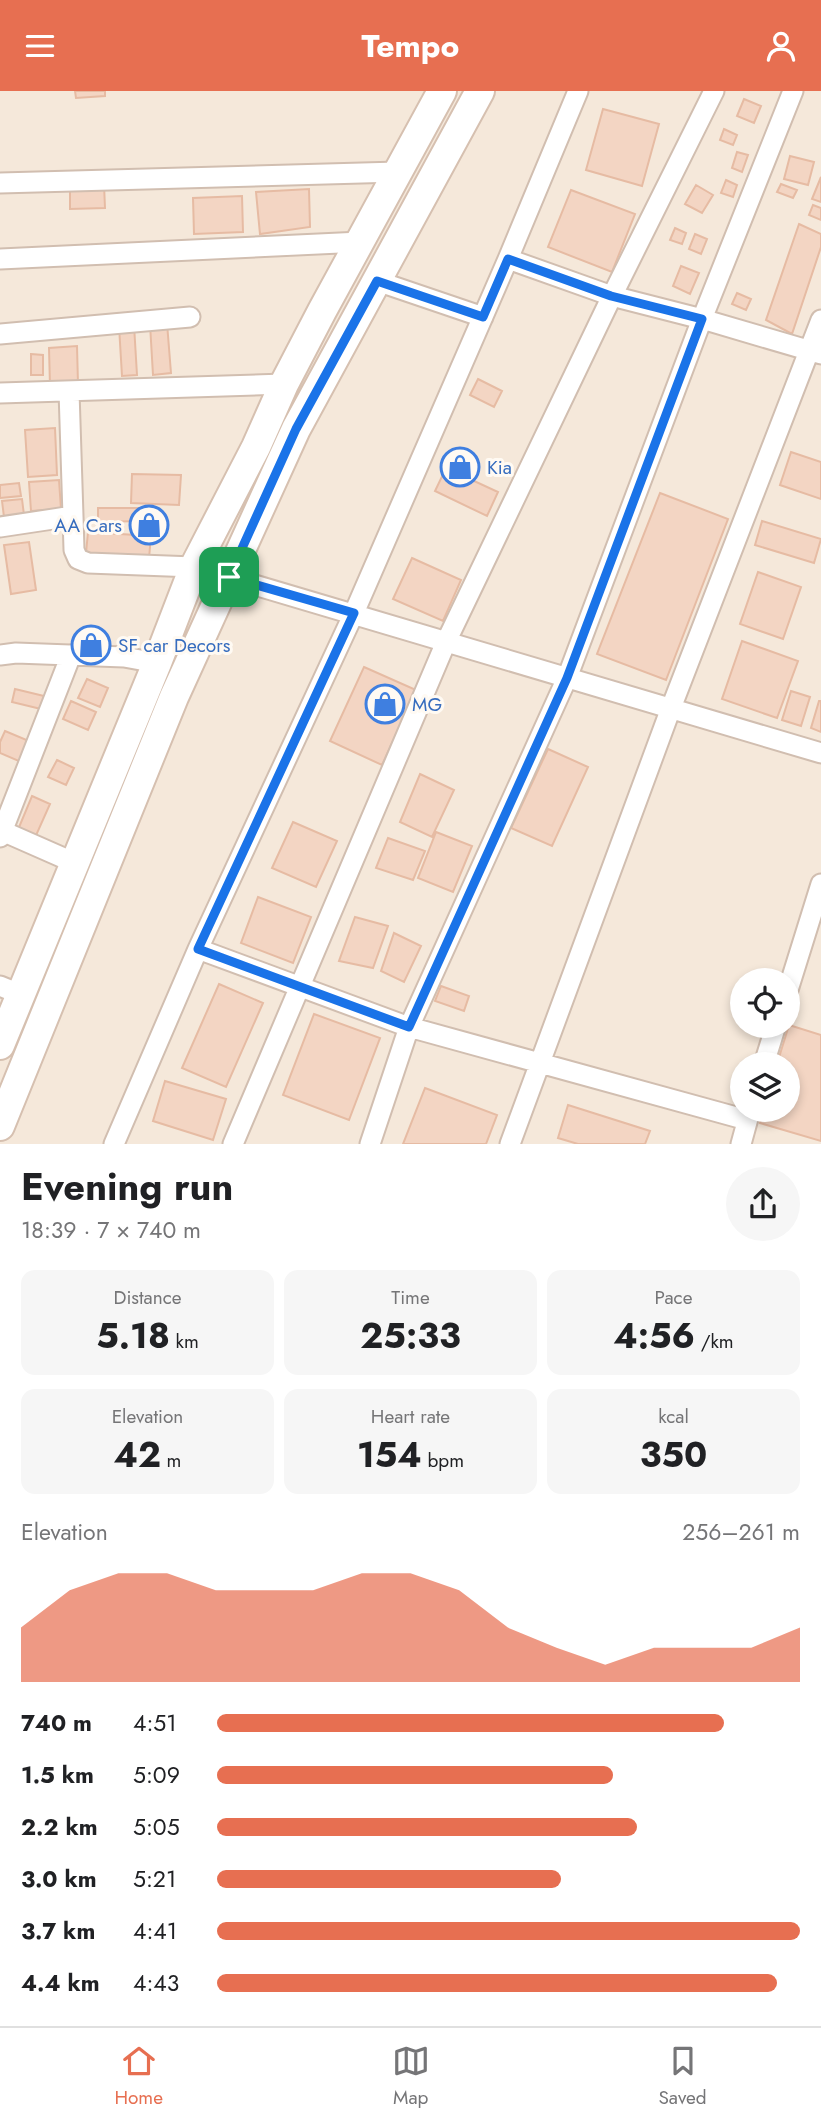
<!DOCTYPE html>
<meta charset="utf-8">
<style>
body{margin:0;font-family:Jost,sans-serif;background:#f6f6f6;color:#202124;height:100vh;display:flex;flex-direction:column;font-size:26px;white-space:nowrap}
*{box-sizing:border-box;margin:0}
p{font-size:23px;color:#757577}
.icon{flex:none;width:38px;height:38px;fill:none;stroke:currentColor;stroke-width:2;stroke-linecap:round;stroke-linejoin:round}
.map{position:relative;height:1053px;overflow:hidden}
.sheet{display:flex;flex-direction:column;background:#fff;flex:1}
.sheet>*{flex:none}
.controls{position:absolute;left:730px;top:877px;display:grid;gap:14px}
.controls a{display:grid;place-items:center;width:70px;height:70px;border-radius:50%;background:#fff;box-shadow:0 4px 10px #0003;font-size:35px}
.pin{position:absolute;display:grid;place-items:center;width:60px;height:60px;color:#fff;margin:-30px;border-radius:14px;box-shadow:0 4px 10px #0006}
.round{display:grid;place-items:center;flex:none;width:74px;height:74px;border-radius:37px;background:#f6f6f6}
.overview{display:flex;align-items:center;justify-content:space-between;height:119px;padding:0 21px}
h1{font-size:38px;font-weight:700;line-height:52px}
.figures{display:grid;grid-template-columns:repeat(3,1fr);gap:10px;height:119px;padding:7px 21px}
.figures div{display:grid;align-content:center;border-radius:14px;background:#f6f6f6;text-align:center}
.figures b{font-size:35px;font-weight:700}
.figures small{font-size:19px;font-weight:400}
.figures p{font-size:19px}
.chart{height:196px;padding:14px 21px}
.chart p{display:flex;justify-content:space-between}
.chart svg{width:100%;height:126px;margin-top:7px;fill:#e76f51;opacity:.7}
ul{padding:0 21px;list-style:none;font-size:23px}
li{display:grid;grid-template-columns:112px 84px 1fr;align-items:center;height:52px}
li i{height:18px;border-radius:9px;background:#e76f51}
header{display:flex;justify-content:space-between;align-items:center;height:91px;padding:0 21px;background:#e76f51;color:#fff;font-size:32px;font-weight:700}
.tab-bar{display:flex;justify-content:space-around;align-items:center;height:98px;border-top:2px solid #e0e0e0;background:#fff;font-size:19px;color:#757577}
.tab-bar a{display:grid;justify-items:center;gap:4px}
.tab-bar .on{color:#e76f51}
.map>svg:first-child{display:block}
.residential{fill:#f5e8da;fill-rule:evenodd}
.building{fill:#f3d5c3;stroke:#e6bba3;stroke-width:2}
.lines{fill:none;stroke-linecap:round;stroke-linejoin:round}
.street-casing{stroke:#d1beb0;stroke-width:23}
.secondary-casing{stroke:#d6c0b0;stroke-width:32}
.street{stroke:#fff;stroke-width:19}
.secondary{stroke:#fff;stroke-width:28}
.route-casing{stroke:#fff;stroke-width:14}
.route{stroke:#1a73e8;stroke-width:9}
.labels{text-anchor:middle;stroke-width:6;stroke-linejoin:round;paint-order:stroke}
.shop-label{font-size:19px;fill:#366cbe;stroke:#fffaf3;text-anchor:start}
</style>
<header><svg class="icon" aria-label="menu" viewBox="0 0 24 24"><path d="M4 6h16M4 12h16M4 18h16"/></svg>Tempo<svg class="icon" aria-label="person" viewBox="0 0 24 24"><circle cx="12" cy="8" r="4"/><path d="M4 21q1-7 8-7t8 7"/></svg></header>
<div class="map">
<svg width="821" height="1053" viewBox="0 0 821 1053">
<rect width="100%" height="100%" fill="#fdf6ec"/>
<!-- residential -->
<path class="residential" d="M0,0h821v1053h-821zM742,889h46v45h-46zM742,973h46v45h-46z"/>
<!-- building -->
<path class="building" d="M75,0h30v5l-29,2z
M744,8l17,7 -7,17 -17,-7z
M603,18l56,15 -17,62 -56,-16z
M724,38l13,6 -4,10 -13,-5z
M737,61l11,3 -6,17 -10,-4z
M790,65l24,6 -6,23 -24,-6z
M821,86v25l-9,-3z
M726,89l11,5 -4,12 -12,-4z
M104,93l1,24 -35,1v-24z
M781,93l16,6 -4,8 -16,-6z
M696,94l17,10 -11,18 -17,-9z
M309,98l1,38 -50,7 -4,-42z
M571,99l64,24 -23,58 -64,-25z
M242,105l1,36 -49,2 -1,-36z
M813,114l8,3v12l-12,-5z
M799,133l22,10v13l-29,87 -26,-14z
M675,137l11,5 -4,11 -12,-4z
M695,143l12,5 -6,15 -12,-5z
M681,175l18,7 -9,21 -17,-8z
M737,202l14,6 -5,11 -14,-6z
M167,232l4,50 -18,2 -3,-51z
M134,234l3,50 -15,1 -3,-50z
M77,255l1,38 -28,2 -1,-38z
M31,263l12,1v20h-12z
M478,288l24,12 -8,16 -24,-12z
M55,337l2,47 -29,2 -3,-47z
M791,361l30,10v37l-41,-14z
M446,377l52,24 -11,24 -52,-25z
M132,383l49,1 -2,30 -48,-2z
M59,389l2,29 -30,2 -2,-29z
M19,392l2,13 -21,2v-13z
M660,402l68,26 -62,161 -69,-26z
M22,408l2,16 -20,2 -2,-16z
M98,417h41l1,13 -42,1z
M762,430l59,18 -7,24 -59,-18z
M88,441l63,4 -2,22 -63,-5z
M29,451l7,48 -25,4 -7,-49z
M412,467l49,22 -18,41 -50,-22z
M758,481l43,15 -18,52 -43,-15z
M742,550l56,20 -21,57 -55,-19z
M364,576l52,23 -34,75 -52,-24z
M87,588l21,9 -8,19 -22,-9z
M15,598l29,7 -3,13 -29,-7z
M791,600l19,6 -9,29 -19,-6z
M71,610l25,11 -8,18 -25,-11z
M819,610h2v31l-10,-4z
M5,640l24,10 -8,21 -21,-9v-11z
M548,658l40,18 -36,79 -41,-18z
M57,669l17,8 -8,17 -18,-8z
M420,683l34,16 -22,47 -32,-15z
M32,705l18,8 -16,36 -17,-8z
M293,731l44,19 -21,46 -44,-19z
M436,741l36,14 -19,46 -35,-14z
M388,747l37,13 -12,29 -37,-12z
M258,806l53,20 -18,46 -52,-20z
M355,826l33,9 -15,42 -34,-7z
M394,842l27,13 -17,36 -23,-11z
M219,893l44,19 -37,84 -44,-19z
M441,895l28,10 -5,15 -29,-10z
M314,923l66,24 -31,82 -66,-25z
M789,934l32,10v106l-61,-18 4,-14h24v-45h-11z
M165,990l61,18 -13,41 -60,-19z
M425,997l72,27 -11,29h-83z
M568,1014l82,26 -5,13h-67l-20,-6z"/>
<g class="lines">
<defs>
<path id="street" d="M0,92l398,-11
M0,168l361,-17
M508,168l104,37 90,23 119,35
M377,190l106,36
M0,243l190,-17
M69,300l4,125
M0,302l284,-9
M0,436l73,-11 1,34 4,9 10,4 106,4 627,186
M0,564l16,-2 108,4 33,6
M0,739l75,33
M0,746l71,-182
M198,858l211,78 158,-349 135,-359 91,-228
M0,895l22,9
M788,899l33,-106
M764,973l12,-39
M114,1053l84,-195 156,-336 154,-354 70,-168
M233,1053l213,-502 166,-346 102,-205
M370,1053l39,-117 338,93
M510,1053l161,-436 150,-388
M741,1053l9,-33"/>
<path id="secondary" d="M0,954l157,-382 37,-96 62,-120 28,-63 38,-73 120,-220
M0,1035l174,-429 122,-268 184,-338"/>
</defs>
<!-- street casing -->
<use href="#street" class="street-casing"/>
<!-- secondary casing -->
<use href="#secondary" class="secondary-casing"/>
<!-- street -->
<use href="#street" class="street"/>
<!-- secondary -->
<use href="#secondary" class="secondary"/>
</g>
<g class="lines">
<defs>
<path id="route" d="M508,168l103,37 91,23 -135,359 -158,349 -211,-78 156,-336 -125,-36 67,-148 81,-148 106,36z"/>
</defs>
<!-- route casing -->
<use href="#route" class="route-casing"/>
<!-- route -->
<use href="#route" class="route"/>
</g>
<!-- icons -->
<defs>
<symbol id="shop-ring" viewBox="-11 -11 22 22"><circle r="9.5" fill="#fffaf3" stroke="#3f7fe0" stroke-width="1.5"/><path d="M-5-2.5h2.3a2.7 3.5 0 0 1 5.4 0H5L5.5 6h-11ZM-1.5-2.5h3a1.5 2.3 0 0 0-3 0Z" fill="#3f7fe0"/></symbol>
</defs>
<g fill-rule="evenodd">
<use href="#shop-ring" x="438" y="354" width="44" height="44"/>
<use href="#shop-ring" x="127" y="412" width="44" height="44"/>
<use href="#shop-ring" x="69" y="532" width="44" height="44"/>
<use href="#shop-ring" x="363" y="591" width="44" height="44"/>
</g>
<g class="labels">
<!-- shop labels -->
<g class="shop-label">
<text x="487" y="383">Kia</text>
<text x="122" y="441" text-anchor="end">AA Cars</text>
<text x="118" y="561">SF car Decors</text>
<text x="412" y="620">MG</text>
</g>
</g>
</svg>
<div class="controls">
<a><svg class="icon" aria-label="locate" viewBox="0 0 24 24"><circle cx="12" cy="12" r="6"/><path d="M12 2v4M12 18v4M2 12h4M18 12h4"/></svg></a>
<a><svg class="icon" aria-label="layers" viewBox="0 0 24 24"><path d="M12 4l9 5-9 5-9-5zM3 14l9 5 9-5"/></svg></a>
</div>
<div class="pin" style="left:229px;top:486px;background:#1e9e55"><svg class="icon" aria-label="arrive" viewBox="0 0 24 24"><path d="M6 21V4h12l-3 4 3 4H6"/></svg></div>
</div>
<section class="sheet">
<div class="overview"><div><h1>Evening run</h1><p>18:39 · 7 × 740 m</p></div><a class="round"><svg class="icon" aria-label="share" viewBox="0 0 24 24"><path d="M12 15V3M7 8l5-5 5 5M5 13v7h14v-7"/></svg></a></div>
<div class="figures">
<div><p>Distance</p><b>5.18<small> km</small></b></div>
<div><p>Time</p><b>25:33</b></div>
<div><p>Pace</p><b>4:56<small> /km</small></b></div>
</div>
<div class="figures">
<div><p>Elevation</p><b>42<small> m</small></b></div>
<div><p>Heart rate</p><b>154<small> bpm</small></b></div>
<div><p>kcal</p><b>350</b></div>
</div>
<div class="chart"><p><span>Elevation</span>256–261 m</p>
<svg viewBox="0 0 160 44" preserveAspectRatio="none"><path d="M0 44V25L10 12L20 6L30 6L40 12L50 12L60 12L70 6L80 6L90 12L100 25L110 32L120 38L130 32L140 32L150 32L160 25V44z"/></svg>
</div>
<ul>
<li><b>740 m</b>4:51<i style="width:87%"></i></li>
<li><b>1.5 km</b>5:09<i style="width:68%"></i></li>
<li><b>2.2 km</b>5:05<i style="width:72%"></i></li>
<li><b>3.0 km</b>5:21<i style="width:59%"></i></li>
<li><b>3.7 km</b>4:41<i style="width:100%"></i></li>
<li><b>4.4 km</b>4:43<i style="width:96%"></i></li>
</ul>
</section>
<nav class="tab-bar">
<a class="on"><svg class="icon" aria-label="home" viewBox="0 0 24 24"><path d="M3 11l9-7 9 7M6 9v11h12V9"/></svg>Home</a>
<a><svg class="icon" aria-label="map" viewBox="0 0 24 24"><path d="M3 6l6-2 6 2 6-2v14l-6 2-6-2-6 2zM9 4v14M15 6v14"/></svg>Map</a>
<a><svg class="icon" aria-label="saved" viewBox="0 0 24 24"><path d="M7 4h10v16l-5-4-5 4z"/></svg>Saved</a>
</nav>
